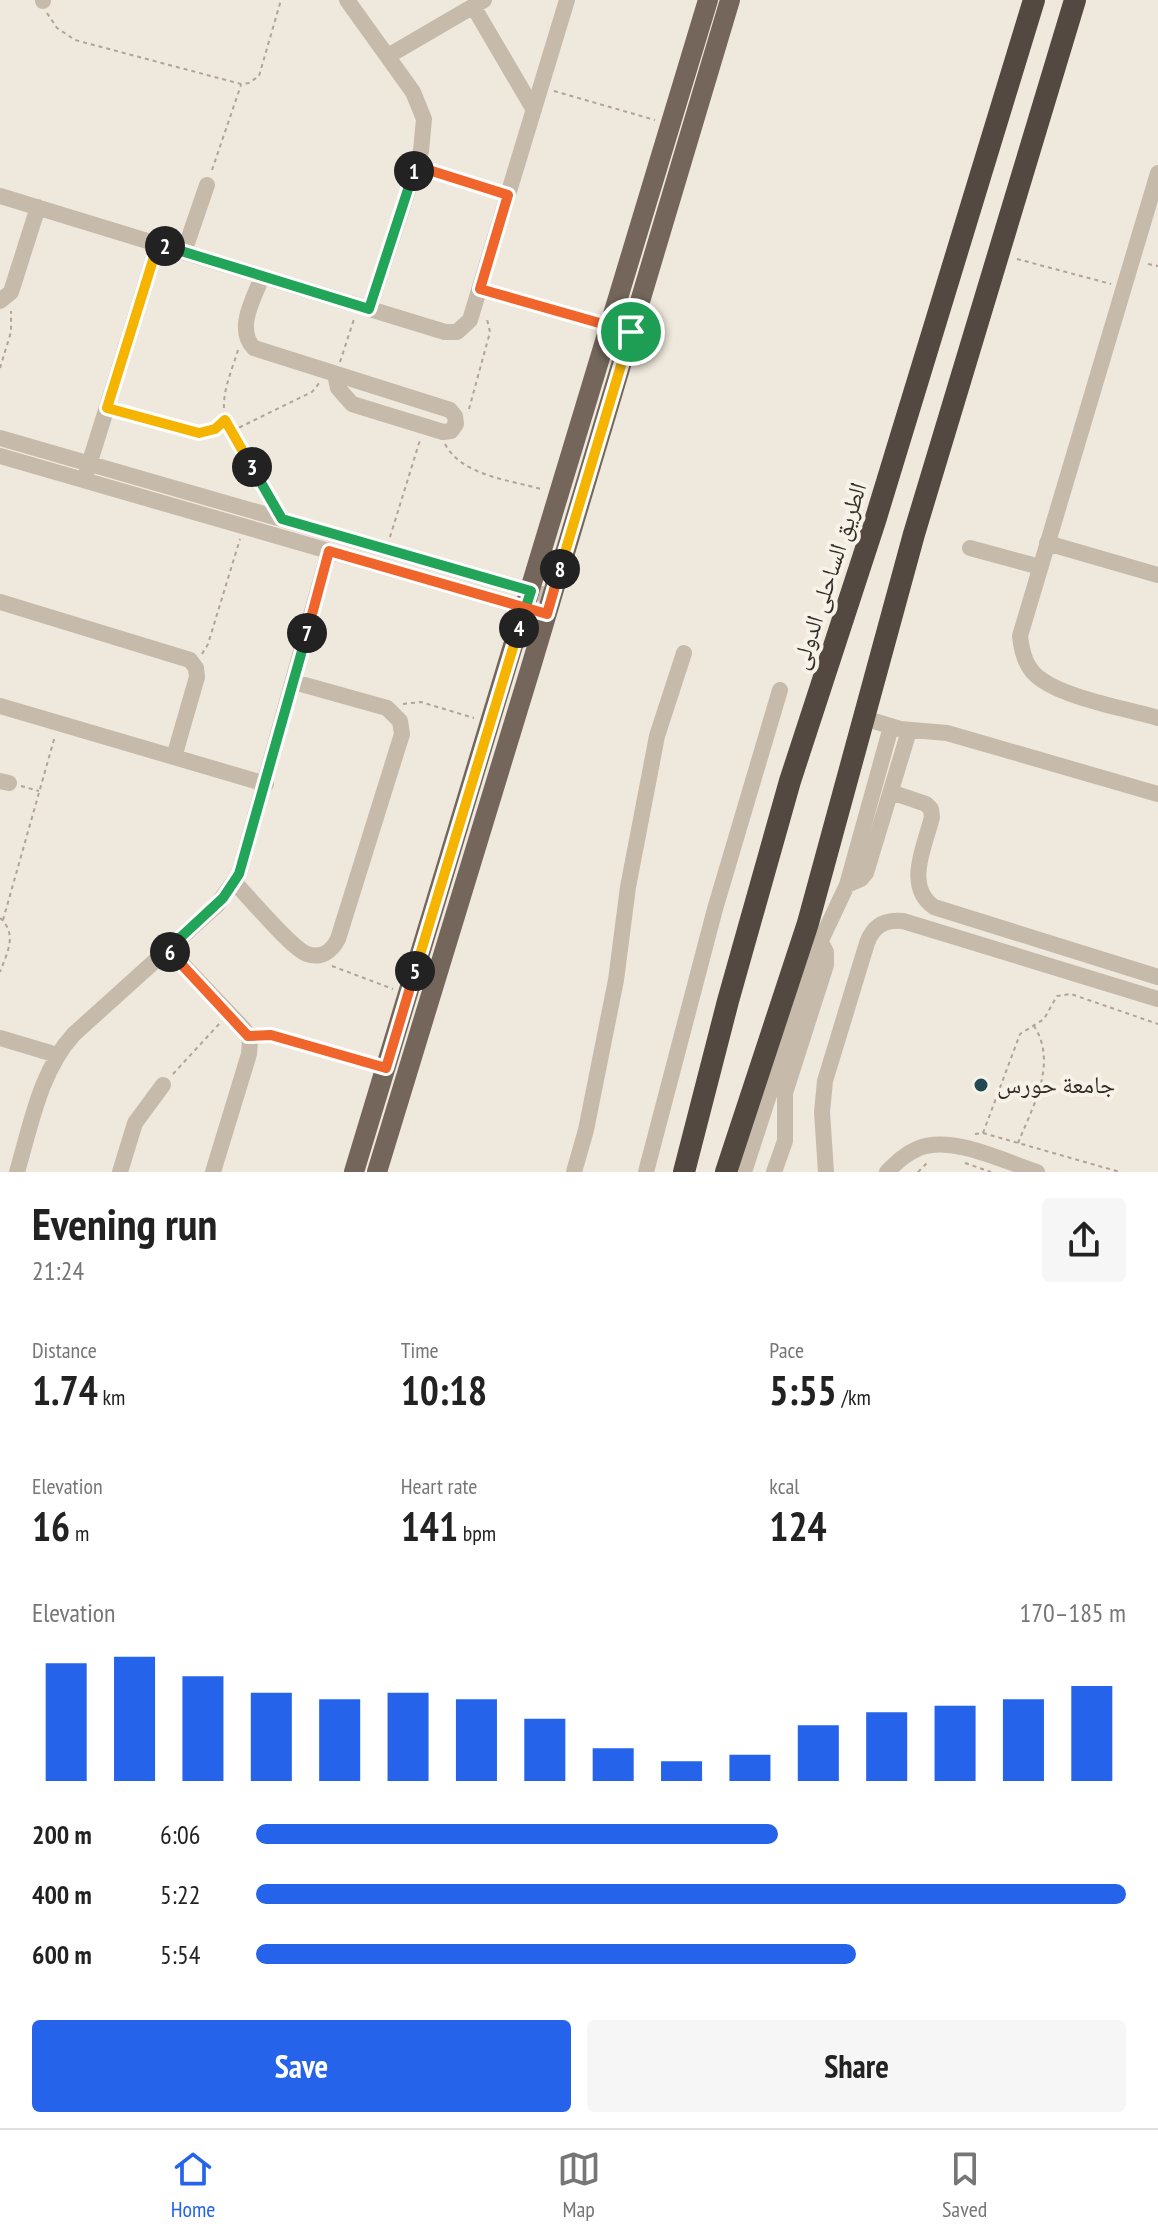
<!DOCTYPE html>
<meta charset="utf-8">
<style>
body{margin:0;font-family:"PT Sans Narrow","Noto Naskh Arabic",sans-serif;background:#f6f6f6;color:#222;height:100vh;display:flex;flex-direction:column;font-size:30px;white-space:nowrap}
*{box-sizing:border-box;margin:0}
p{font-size:26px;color:#767676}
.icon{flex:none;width:44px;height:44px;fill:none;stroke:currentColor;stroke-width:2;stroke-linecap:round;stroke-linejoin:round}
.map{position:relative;height:1172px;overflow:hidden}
.panel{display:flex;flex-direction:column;background:#fff;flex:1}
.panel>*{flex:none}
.pin{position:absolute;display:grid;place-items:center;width:68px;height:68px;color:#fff;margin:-34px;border:4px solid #fff;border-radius:50%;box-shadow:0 2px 8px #0007}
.km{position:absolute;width:40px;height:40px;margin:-20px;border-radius:50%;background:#222;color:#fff;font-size:22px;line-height:40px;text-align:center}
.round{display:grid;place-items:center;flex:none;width:84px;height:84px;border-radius:8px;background:#f6f6f6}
.headline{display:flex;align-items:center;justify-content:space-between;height:136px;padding:0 32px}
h1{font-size:44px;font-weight:600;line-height:60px}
.metrics{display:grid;grid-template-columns:repeat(3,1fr);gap:12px;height:136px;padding:8px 32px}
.metrics div{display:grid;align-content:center}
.metrics b{font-size:40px;font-weight:600}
.metrics small{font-size:22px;font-weight:400}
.metrics p{font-size:22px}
.chart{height:224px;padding:16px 32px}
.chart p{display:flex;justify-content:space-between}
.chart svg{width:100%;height:144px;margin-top:8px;stroke:#2563eb;stroke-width:6}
.button{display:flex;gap:16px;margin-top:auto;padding:16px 32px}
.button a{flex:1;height:92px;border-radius:8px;background:#2563eb;color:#fff;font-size:32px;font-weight:600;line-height:92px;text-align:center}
.button a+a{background:#f6f6f6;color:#222}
ul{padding:0 32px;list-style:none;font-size:26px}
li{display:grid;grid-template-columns:128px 96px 1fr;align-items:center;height:60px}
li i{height:20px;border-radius:10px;background:#2563eb}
.menu{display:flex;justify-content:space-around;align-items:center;height:112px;border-top:2px solid #e0e0e0;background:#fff;font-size:22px;color:#767676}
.menu a{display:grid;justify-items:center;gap:4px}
.menu .active{color:#2563eb}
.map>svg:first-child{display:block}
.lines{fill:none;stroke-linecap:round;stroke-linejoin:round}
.path{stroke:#b1a494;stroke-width:2;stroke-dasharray:4 4;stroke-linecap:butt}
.minor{stroke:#c6baaa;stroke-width:16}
.major{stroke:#74665b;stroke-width:20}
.highway{stroke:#544940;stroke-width:22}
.split-1-casing{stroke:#fff;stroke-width:16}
.split-2-casing{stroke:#fff;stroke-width:16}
.split-3-casing{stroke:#fff;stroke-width:16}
.split-4-casing{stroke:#fff;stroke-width:16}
.split-5-casing{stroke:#fff;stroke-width:16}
.split-6-casing{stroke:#fff;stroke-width:16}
.split-7-casing{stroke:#fff;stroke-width:16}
.split-8-casing{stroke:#fff;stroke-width:16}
.split-9-casing{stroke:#fff;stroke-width:16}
.split-1{stroke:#f0652b;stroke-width:10}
.split-2{stroke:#22a559;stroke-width:10}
.split-3{stroke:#f5b400;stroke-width:10}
.split-4{stroke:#22a559;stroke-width:10}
.split-5{stroke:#f5b400;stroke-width:10}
.split-6{stroke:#f0652b;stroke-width:10}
.split-7{stroke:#22a559;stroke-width:10}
.split-8{stroke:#f0652b;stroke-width:10}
.split-9{stroke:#f5b400;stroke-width:10}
.poi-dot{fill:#224851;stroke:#f7f2e8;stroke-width:3}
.labels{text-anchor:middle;stroke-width:8;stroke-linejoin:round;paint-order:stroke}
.street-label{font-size:24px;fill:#342d28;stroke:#f7f2e8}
.poi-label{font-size:24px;fill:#342d28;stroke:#f7f2e8;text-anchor:start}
</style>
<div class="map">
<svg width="1158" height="1172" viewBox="0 0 1158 1172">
<rect width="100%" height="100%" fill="#efe8dc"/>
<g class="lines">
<!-- path -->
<path class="path" d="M47,13l10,15 18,12 166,44 8,-1 10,-7 22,-76
M554,91l101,29
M212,170l29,-85
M428,170l67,20
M1017,259l94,25
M1148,264l10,2
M493,293l101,29
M238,350c-7,24 -21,51 -10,76l43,75
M340,362l14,-43
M0,368l11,-36v-21
M469,409l21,-77 -3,-13
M119,412l80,21 16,-4 10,-9
M232,431l80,-39 8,-10
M445,444c17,32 65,36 96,45
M390,537l30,-97
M202,654l6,-10 32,-105
M403,704l18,-2 53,16
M21,786l18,5
M0,918c18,16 7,35 0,54
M3,920l52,-184
M332,966l61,23
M261,1034l110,30
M173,1074l47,-51
M983,1133l37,-99 24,-15 13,-23 14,-2 87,30
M975,1134l8,-1 137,39
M1018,1143c15,-37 40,-80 16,-117
M965,1163l26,9
M918,1172l11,-11"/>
<!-- minor -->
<path class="minor" d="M347,0l66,92 11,27 -3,32 -52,158
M43,1v-1
M473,6l61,104
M388,56l96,-56
M1158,173l-138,463c2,17 6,34 22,44 25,18 85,29 116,38
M0,196l445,136h12l13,-12 97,-320
M184,252l23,-67
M262,277c-8,21 -27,52 -8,71l196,62 5,6 1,8 -5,7 -8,1 -91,-28 -14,-16 -3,-14
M0,301l11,-9 27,-85
M0,438l552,159
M0,456l547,158
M87,471l71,-227
M1047,543l111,32
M970,548l70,19
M0,602l190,58 6,8 1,9 -23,80
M0,706l266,78
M864,718l36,11 47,4 211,61
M0,781l9,2
M891,792l35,12 5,5 1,8c-7,29 -28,69 2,90l224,70
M235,883c14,14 56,65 72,71 14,5 25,-3 31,-15l64,-205 -2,-13 -13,-13 -93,-26
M847,885l14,-6 5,-6 43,-142
M168,949l76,80 6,12 -1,13 -36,118
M0,1038l57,17
M17,1172c14,-47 23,-101 57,-138l143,-129 22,-31 90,-323
M120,1172l15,-49 28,-38
M574,1172l12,-42 30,-150 12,-93 29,-151 27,-83
M646,1172l69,-263 65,-219
M744,1172l72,-221 31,-66 44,-158
M774,1172l11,-31v-48l41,-128v-13l-6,-12
M826,1172l-4,-60 3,-31 42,-138c6,-17 18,-24 36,-22l255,78
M887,1172c9,-9 18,-18 30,-23 34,-15 86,12 120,23"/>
<!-- major -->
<path class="major" d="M354,1172l354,-1172
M377,1172l153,-502 200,-670"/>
<!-- highway -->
<path class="highway" d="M684,1172l44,-171 62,-220 85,-260 159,-521
M726,1172l82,-249 106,-389 161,-534"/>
</g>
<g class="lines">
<defs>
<path id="split-1" d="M414,171l2,-5 92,29 -28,94 151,43"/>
<path id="split-2" d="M165,246l204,63 45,-138"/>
<path id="split-3" d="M165,246l-7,-2 -51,164 92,25 16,-4 10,-9 27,47"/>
<path id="split-4" d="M252,467l30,52 249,72 -12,37"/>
<path id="split-5" d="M415,971l104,-343"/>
<path id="split-6" d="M170,952l78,84 23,-1 115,33 29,-97"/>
<path id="split-7" d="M170,952l-2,-3 55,-51 16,-24 68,-241"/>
<path id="split-8" d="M307,633l22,-82 218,63 13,-45"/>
<path id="split-9" d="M560,569l71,-237"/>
</defs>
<!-- split-1 casing -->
<use href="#split-1" class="split-1-casing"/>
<!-- split-2 casing -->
<use href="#split-2" class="split-2-casing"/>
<!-- split-3 casing -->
<use href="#split-3" class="split-3-casing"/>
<!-- split-4 casing -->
<use href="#split-4" class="split-4-casing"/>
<!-- split-5 casing -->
<use href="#split-5" class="split-5-casing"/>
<!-- split-6 casing -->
<use href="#split-6" class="split-6-casing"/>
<!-- split-7 casing -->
<use href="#split-7" class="split-7-casing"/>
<!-- split-8 casing -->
<use href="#split-8" class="split-8-casing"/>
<!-- split-9 casing -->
<use href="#split-9" class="split-9-casing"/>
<!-- split-1 -->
<use href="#split-1" class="split-1"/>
<!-- split-2 -->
<use href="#split-2" class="split-2"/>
<!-- split-3 -->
<use href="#split-3" class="split-3"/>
<!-- split-4 -->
<use href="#split-4" class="split-4"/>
<!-- split-5 -->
<use href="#split-5" class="split-5"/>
<!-- split-6 -->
<use href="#split-6" class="split-6"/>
<!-- split-7 -->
<use href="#split-7" class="split-7"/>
<!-- split-8 -->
<use href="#split-8" class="split-8"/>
<!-- split-9 -->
<use href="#split-9" class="split-9"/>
</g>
<!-- markers -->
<circle class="poi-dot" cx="981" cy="1085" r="8"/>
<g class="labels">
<!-- street labels -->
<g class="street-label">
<text transform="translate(829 576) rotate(-72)" y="8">الطريق الساحلى الدولى</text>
</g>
<!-- poi labels -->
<g class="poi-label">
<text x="997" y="1093">جامعة حورس</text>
</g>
</g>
</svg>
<div class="pin" style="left:631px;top:332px;background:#1e9e55"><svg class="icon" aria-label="arrive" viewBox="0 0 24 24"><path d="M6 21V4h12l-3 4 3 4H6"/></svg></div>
<b class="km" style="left:414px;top:171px">1</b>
<b class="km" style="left:165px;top:246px">2</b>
<b class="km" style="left:252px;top:467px">3</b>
<b class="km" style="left:519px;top:628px">4</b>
<b class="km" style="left:415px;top:971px">5</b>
<b class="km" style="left:170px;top:952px">6</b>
<b class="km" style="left:307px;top:633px">7</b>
<b class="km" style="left:560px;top:569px">8</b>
</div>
<section class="panel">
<div class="headline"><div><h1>Evening run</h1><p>21:24</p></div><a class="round"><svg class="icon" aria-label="share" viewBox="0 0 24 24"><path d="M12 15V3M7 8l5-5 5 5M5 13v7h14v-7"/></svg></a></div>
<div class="metrics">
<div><p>Distance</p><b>1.74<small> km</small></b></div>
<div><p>Time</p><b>10:18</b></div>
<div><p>Pace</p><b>5:55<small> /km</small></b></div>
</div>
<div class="metrics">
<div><p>Elevation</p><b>16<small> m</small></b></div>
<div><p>Heart rate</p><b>141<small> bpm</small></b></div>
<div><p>kcal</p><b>124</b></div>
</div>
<div class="chart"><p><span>Elevation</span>170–185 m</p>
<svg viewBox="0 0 160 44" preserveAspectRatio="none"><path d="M5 44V8M15 44V6M25 44V12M35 44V17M45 44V19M55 44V17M65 44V19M75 44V25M85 44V34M95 44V38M105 44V36M115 44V27M125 44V23M135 44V21M145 44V19M155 44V15"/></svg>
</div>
<ul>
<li><b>200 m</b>6:06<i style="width:60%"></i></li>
<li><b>400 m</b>5:22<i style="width:100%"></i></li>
<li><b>600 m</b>5:54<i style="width:69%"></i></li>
</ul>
<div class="button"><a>Save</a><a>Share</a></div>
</section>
<nav class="menu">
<a class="active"><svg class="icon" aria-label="home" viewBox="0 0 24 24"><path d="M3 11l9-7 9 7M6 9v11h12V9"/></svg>Home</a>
<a><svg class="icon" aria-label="map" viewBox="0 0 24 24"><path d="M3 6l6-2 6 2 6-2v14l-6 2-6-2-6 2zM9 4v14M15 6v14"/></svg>Map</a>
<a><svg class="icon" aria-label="saved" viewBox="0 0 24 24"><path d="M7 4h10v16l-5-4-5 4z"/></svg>Saved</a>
</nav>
